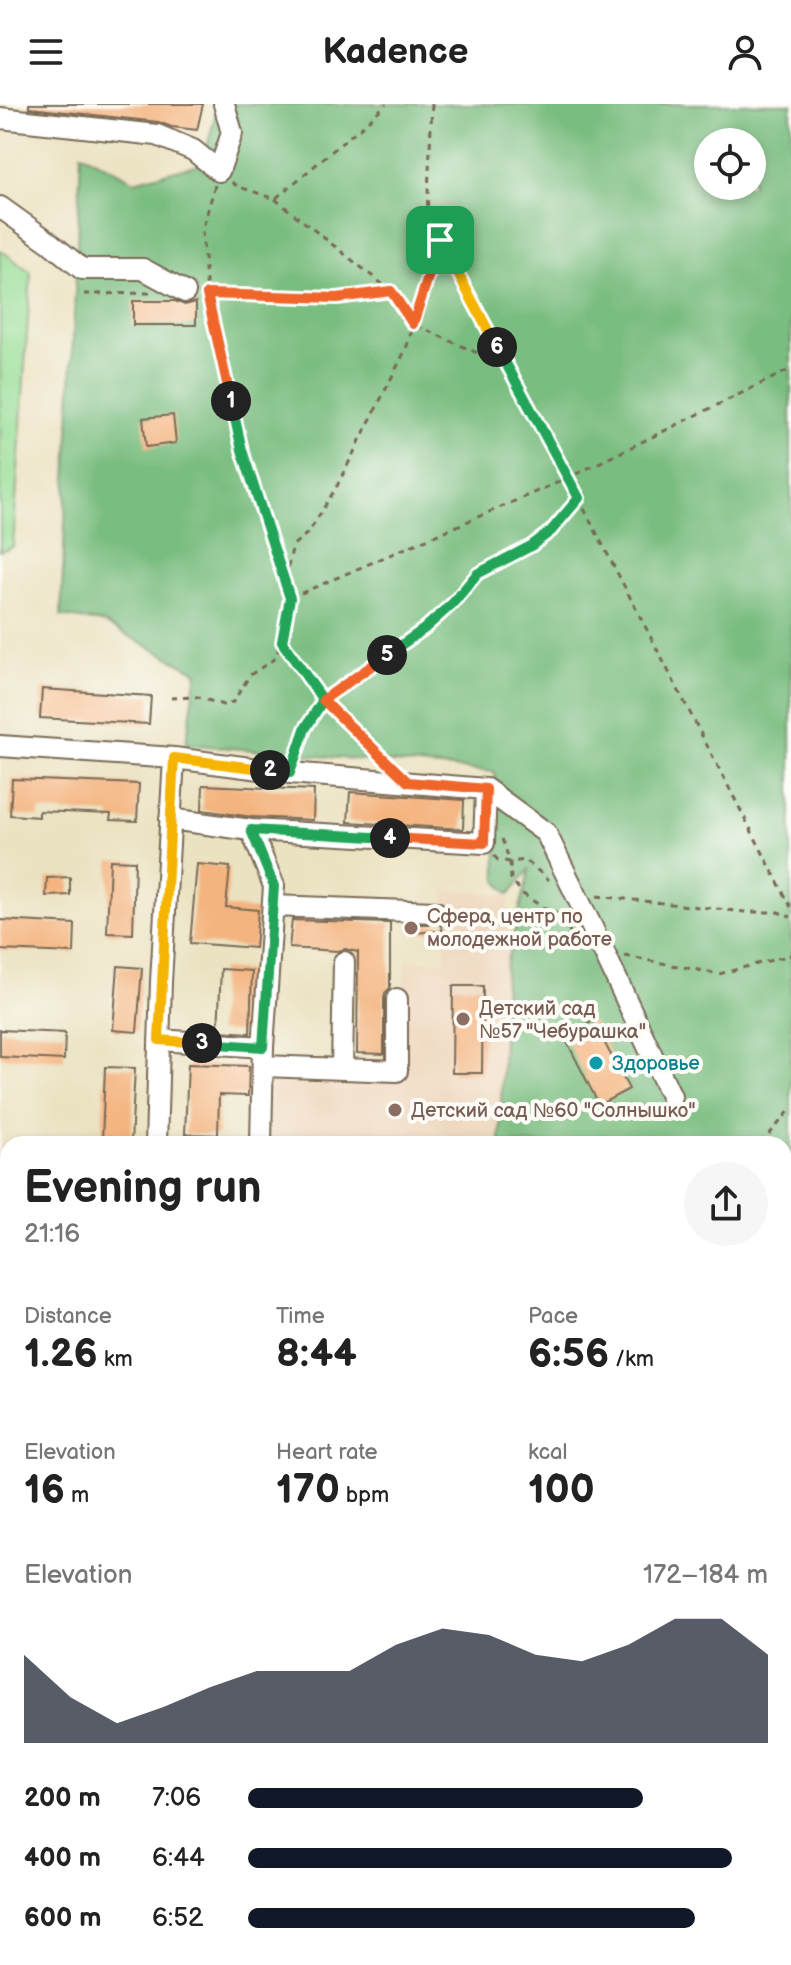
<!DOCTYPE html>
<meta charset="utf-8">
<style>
body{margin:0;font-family:"Balsamiq Sans",sans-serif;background:#f6f6f6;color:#222;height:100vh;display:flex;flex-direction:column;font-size:30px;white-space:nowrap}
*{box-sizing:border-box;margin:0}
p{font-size:26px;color:#767676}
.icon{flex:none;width:44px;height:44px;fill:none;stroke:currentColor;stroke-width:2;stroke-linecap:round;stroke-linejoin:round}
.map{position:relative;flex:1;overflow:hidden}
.drawer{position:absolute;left:0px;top:1032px;width:792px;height:830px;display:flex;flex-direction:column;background:#fff;border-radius:24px 24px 0 0;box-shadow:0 4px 12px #0003}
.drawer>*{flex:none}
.tools{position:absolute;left:694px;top:24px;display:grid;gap:16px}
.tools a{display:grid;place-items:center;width:72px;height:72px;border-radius:50%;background:#fff;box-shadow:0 4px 12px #0003;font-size:40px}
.pin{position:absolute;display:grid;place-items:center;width:68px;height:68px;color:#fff;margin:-34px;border-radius:16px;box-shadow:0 4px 12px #0006}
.km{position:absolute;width:40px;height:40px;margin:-20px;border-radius:50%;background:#222;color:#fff;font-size:22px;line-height:40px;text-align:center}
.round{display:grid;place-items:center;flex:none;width:84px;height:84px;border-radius:42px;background:#f6f6f6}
.head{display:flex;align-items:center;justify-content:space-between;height:136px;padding:0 24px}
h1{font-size:44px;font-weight:600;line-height:60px}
.stats{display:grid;grid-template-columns:repeat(3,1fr);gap:12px;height:136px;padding:8px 24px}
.stats div{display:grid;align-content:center}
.stats b{font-size:40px;font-weight:600}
.stats small{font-size:22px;font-weight:400}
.stats p{font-size:22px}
.chart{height:224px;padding:16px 24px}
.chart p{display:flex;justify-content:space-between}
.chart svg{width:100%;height:144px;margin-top:8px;fill:#111827;opacity:.7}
ul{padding:0 24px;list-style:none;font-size:26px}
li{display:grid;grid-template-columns:128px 96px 1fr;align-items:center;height:60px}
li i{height:20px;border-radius:10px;background:#111827}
header{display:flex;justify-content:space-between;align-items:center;height:104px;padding:0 24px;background:#fff;font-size:36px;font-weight:600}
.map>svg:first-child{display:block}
.built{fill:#eed6bb}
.industrial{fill:#ccc2b9}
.green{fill:#99de97;stroke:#6a845a;stroke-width:2}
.forest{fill:#7abd80;stroke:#5a744f;stroke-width:2;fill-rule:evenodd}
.building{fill:#f4b47f}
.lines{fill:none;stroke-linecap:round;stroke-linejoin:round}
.minor-casing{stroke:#796a57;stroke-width:24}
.path{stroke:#796a57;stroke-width:3;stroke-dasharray:6 6;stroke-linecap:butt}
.minor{stroke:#fff;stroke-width:20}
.rail{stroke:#3b2a1e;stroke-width:4}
.split-1-casing{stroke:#fff;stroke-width:16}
.split-2-casing{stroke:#fff;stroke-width:16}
.split-3-casing{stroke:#fff;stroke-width:16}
.split-4-casing{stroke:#fff;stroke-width:16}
.split-5-casing{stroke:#fff;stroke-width:16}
.split-6-casing{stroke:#fff;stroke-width:16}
.split-7-casing{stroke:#fff;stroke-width:16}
.split-1{stroke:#f0652b;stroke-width:10}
.split-2{stroke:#22a559;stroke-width:10}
.split-3{stroke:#f5b400;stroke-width:10}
.split-4{stroke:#22a559;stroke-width:10}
.split-5{stroke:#f0652b;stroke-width:10}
.split-6{stroke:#22a559;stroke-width:10}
.split-7{stroke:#f5b400;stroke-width:10}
.education-dot{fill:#8d6e63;stroke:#fdfcf7;stroke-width:3}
.culture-dot{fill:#0f9aa8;stroke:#fdfcf7;stroke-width:3}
.labels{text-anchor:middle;stroke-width:8;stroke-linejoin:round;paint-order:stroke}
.education-label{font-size:20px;fill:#785e54;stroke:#fdfcf7;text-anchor:start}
.culture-label{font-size:20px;fill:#0d838f;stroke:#fdfcf7;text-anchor:start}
</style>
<header><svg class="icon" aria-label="menu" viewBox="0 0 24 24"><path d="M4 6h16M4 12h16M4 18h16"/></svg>Kadence<svg class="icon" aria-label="person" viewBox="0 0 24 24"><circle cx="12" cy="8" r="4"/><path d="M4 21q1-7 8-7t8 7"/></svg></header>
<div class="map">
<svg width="791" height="1861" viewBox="0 0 791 1861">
<rect width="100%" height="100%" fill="#fdfcf7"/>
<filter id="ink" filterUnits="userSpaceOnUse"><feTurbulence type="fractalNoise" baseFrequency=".0125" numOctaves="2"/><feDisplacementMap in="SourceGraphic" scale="16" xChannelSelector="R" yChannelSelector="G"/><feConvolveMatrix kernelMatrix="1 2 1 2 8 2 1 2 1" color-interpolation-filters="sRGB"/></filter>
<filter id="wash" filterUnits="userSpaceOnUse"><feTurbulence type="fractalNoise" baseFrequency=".006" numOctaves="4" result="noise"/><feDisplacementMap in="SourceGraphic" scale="32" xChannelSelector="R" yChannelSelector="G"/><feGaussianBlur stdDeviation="1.8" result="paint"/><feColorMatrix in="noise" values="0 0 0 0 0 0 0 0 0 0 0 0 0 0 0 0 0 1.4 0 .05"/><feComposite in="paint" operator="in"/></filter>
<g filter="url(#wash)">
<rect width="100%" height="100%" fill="#ebe2c1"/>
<!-- built -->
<path class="built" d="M445,786l64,5 -2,55 17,2 25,192h-285l1,-72 134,4 6,-115h39z"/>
<!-- industrial -->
<path class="industrial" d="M0,1816l8,10v28h21l5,7h-34z"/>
<!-- green -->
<path class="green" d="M0,146l31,22 -18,275 -13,4z"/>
<!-- forest -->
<path class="forest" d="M218,0h573v1289l-7,-8v-241h-282l-2,-5 5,-170 25,-101 -21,27 -12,-14 -2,-109 -309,-28 11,-72 -93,-49 -43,-7 20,-463 53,28 69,-18zM708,38h44v44h-44z"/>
<g id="blocks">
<!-- building -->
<path class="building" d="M29,0h174l-6,26 -25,-3 -14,-5 -129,-14z
M133,197h42l10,4 11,-3v23h-63z
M173,311l3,28 -30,4 -3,-29z
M42,585l109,7 -2,28 -109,-6z
M12,675l127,5 -2,37 -27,-1 1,-6 -72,-3v6l-29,-2z
M203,681l111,5 -1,30 -61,-3 -50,-7z
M350,688l114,8 -1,29 -115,-7z
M110,756l25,1 -2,73 -26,-1z
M197,760l33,3 -4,40 32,3 -3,38 -65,-5z
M70,773v18l-24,1 1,-18z
M0,816l75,4 -1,29 -74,-3z
M292,816l98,3v65l-5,5 -1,6v55l-27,-1 1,-101 -13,-3 -7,2 -49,-3z
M411,820h29l3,7 -33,2z
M118,862l24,2 -5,64 -24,-2z
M221,865l31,2 -2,62 -32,-2z
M453,882h30l-1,87h-30z
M593,917l36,68 -30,16 -35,-69z
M0,926l65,3 -1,27 -64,-3z
M188,960l61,2 -1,30 -29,-1 -1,40 -33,-1z
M105,963l30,1 -4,75 -29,-2z"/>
</g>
</g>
<g filter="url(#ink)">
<use href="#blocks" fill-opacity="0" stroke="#796a57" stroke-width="2"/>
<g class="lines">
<defs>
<path id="minor" d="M0,14l157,17 36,15 26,21 13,-38 -8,-29
M0,103l49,35 33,27h61l42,23
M0,642l174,12 116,15 196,16
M486,685l60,44 58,119 67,144
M170,715l81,11 23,56 -11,161
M251,726l233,13 2,-54
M273,802l163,6
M159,936l104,7 -2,97
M263,962l134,5v-72
M342,965l2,-107
M156,1040l5,-163 13,-223
M0,1115h8
M784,1638l7,7
M784,1744l7,-7
M563,1861l6,-7"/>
</defs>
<!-- minor casing -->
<use href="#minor" class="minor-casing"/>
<!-- path -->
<path class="path" d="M432,0l-5,112 141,262 223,429
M232,78l5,4 38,13 93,-78 18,-17
M215,81l-13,46 5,63 35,156 48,148 -8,44 41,58 68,65
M275,95l116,92 22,33 82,37 12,8
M199,189l138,5 54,-7
M84,190l68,-1
M285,475l8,-34 16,-13 28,-46 69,-137 34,-109
M290,494l278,-120 223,-109
M171,594l27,-1 25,8 10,-3 17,-27 24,-16 8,-17
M295,654l10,-29 18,-29 101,-71 29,-26 24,-29 54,-28 20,-15 28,-32
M502,735l8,23 1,17 12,15 22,15 13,5 23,35h5
M494,752l4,4 12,2 15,-2 24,20
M597,792l148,16h33l13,5
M625,852l94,18 72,-19
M761,1040l30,-35
M784,1291l7,4
M784,1304l7,8
M0,1636l8,10
M169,1854l6,7"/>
<!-- minor -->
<use href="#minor" class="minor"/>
<!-- rail -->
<path class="rail" d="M0,1512l8,8
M0,1564l8,8
M0,1695l8,10
M0,1721l8,10
M104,1854l5,7
M123,1854l6,7
M303,1854l7,7
M360,1854l7,7"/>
</g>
</g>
<g class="lines" filter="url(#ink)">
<defs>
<path id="split-1" d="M231,297l-24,-107 130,4 54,-7 22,33 27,-84"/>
<path id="split-2" d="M231,297l11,49 48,148 -8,44 41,58 -18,29 -15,44 -20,-3"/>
<path id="split-3" d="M202,939l-43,-3 15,-282 96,12"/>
<path id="split-4" d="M202,939l61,4 11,-161 -23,-56 139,8"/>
<path id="split-5" d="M387,551l-64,45 85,82 78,7 -2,54 -94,-5"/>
<path id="split-6" d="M387,551l37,-26 29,-26 24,-29 54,-28 20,-15 28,-33 -82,-151"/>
<path id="split-7" d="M440,136l57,107"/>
</defs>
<!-- split-1 casing -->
<use href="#split-1" class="split-1-casing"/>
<!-- split-2 casing -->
<use href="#split-2" class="split-2-casing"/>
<!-- split-3 casing -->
<use href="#split-3" class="split-3-casing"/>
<!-- split-4 casing -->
<use href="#split-4" class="split-4-casing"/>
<!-- split-5 casing -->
<use href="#split-5" class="split-5-casing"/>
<!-- split-6 casing -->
<use href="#split-6" class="split-6-casing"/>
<!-- split-7 casing -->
<use href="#split-7" class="split-7-casing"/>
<!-- split-1 -->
<use href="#split-1" class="split-1"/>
<!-- split-2 -->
<use href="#split-2" class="split-2"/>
<!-- split-3 -->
<use href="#split-3" class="split-3"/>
<!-- split-4 -->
<use href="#split-4" class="split-4"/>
<!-- split-5 -->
<use href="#split-5" class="split-5"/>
<!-- split-6 -->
<use href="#split-6" class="split-6"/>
<!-- split-7 -->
<use href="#split-7" class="split-7"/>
</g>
<!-- markers -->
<g class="education-dot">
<circle cx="411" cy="824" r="8"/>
<circle cx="463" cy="915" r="8"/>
<circle cx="395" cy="1006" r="8"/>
</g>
<circle class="culture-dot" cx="596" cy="959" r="8"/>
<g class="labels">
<!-- education labels -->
<g class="education-label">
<text x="427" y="819">Сфера, центр по<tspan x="427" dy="23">молодежной работе</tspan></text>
<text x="479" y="911">Детский сад<tspan x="479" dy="23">№57 "Чебурашка"</tspan></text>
<text x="411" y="1013">Детский сад №60 "Солнышко"</text>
</g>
<!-- culture labels -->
<g class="culture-label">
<text x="612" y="966">Здоровье</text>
</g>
</g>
</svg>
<div class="tools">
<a><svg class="icon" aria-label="locate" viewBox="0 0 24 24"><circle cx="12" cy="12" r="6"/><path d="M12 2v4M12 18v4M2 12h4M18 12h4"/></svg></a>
</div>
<div class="pin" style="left:440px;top:136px;background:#1e9e55"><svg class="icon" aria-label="arrive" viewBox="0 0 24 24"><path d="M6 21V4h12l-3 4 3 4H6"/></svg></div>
<b class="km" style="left:231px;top:297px">1</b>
<b class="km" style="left:270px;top:666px">2</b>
<b class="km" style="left:202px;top:939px">3</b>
<b class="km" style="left:390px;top:734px">4</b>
<b class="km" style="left:387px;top:551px">5</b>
<b class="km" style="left:497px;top:243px">6</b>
<section class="drawer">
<div class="head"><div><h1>Evening run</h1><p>21:16</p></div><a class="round"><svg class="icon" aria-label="share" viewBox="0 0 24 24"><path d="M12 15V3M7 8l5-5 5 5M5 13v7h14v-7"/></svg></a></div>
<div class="stats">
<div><p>Distance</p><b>1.26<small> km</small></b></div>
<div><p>Time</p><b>8:44</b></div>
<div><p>Pace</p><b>6:56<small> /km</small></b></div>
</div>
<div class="stats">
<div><p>Elevation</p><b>16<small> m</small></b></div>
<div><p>Heart rate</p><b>170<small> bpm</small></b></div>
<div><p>kcal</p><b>100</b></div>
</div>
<div class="chart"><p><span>Elevation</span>172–184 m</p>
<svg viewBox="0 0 160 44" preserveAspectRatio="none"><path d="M0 44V17L10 30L20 38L30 33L40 27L50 22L60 22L70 22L80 14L90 9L100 11L110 17L120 19L130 14L140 6L150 6L160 17V44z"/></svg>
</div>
<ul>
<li><b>200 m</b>7:06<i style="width:76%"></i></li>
<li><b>400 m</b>6:44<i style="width:93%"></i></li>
<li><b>600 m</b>6:52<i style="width:86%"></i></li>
</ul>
</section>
</div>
